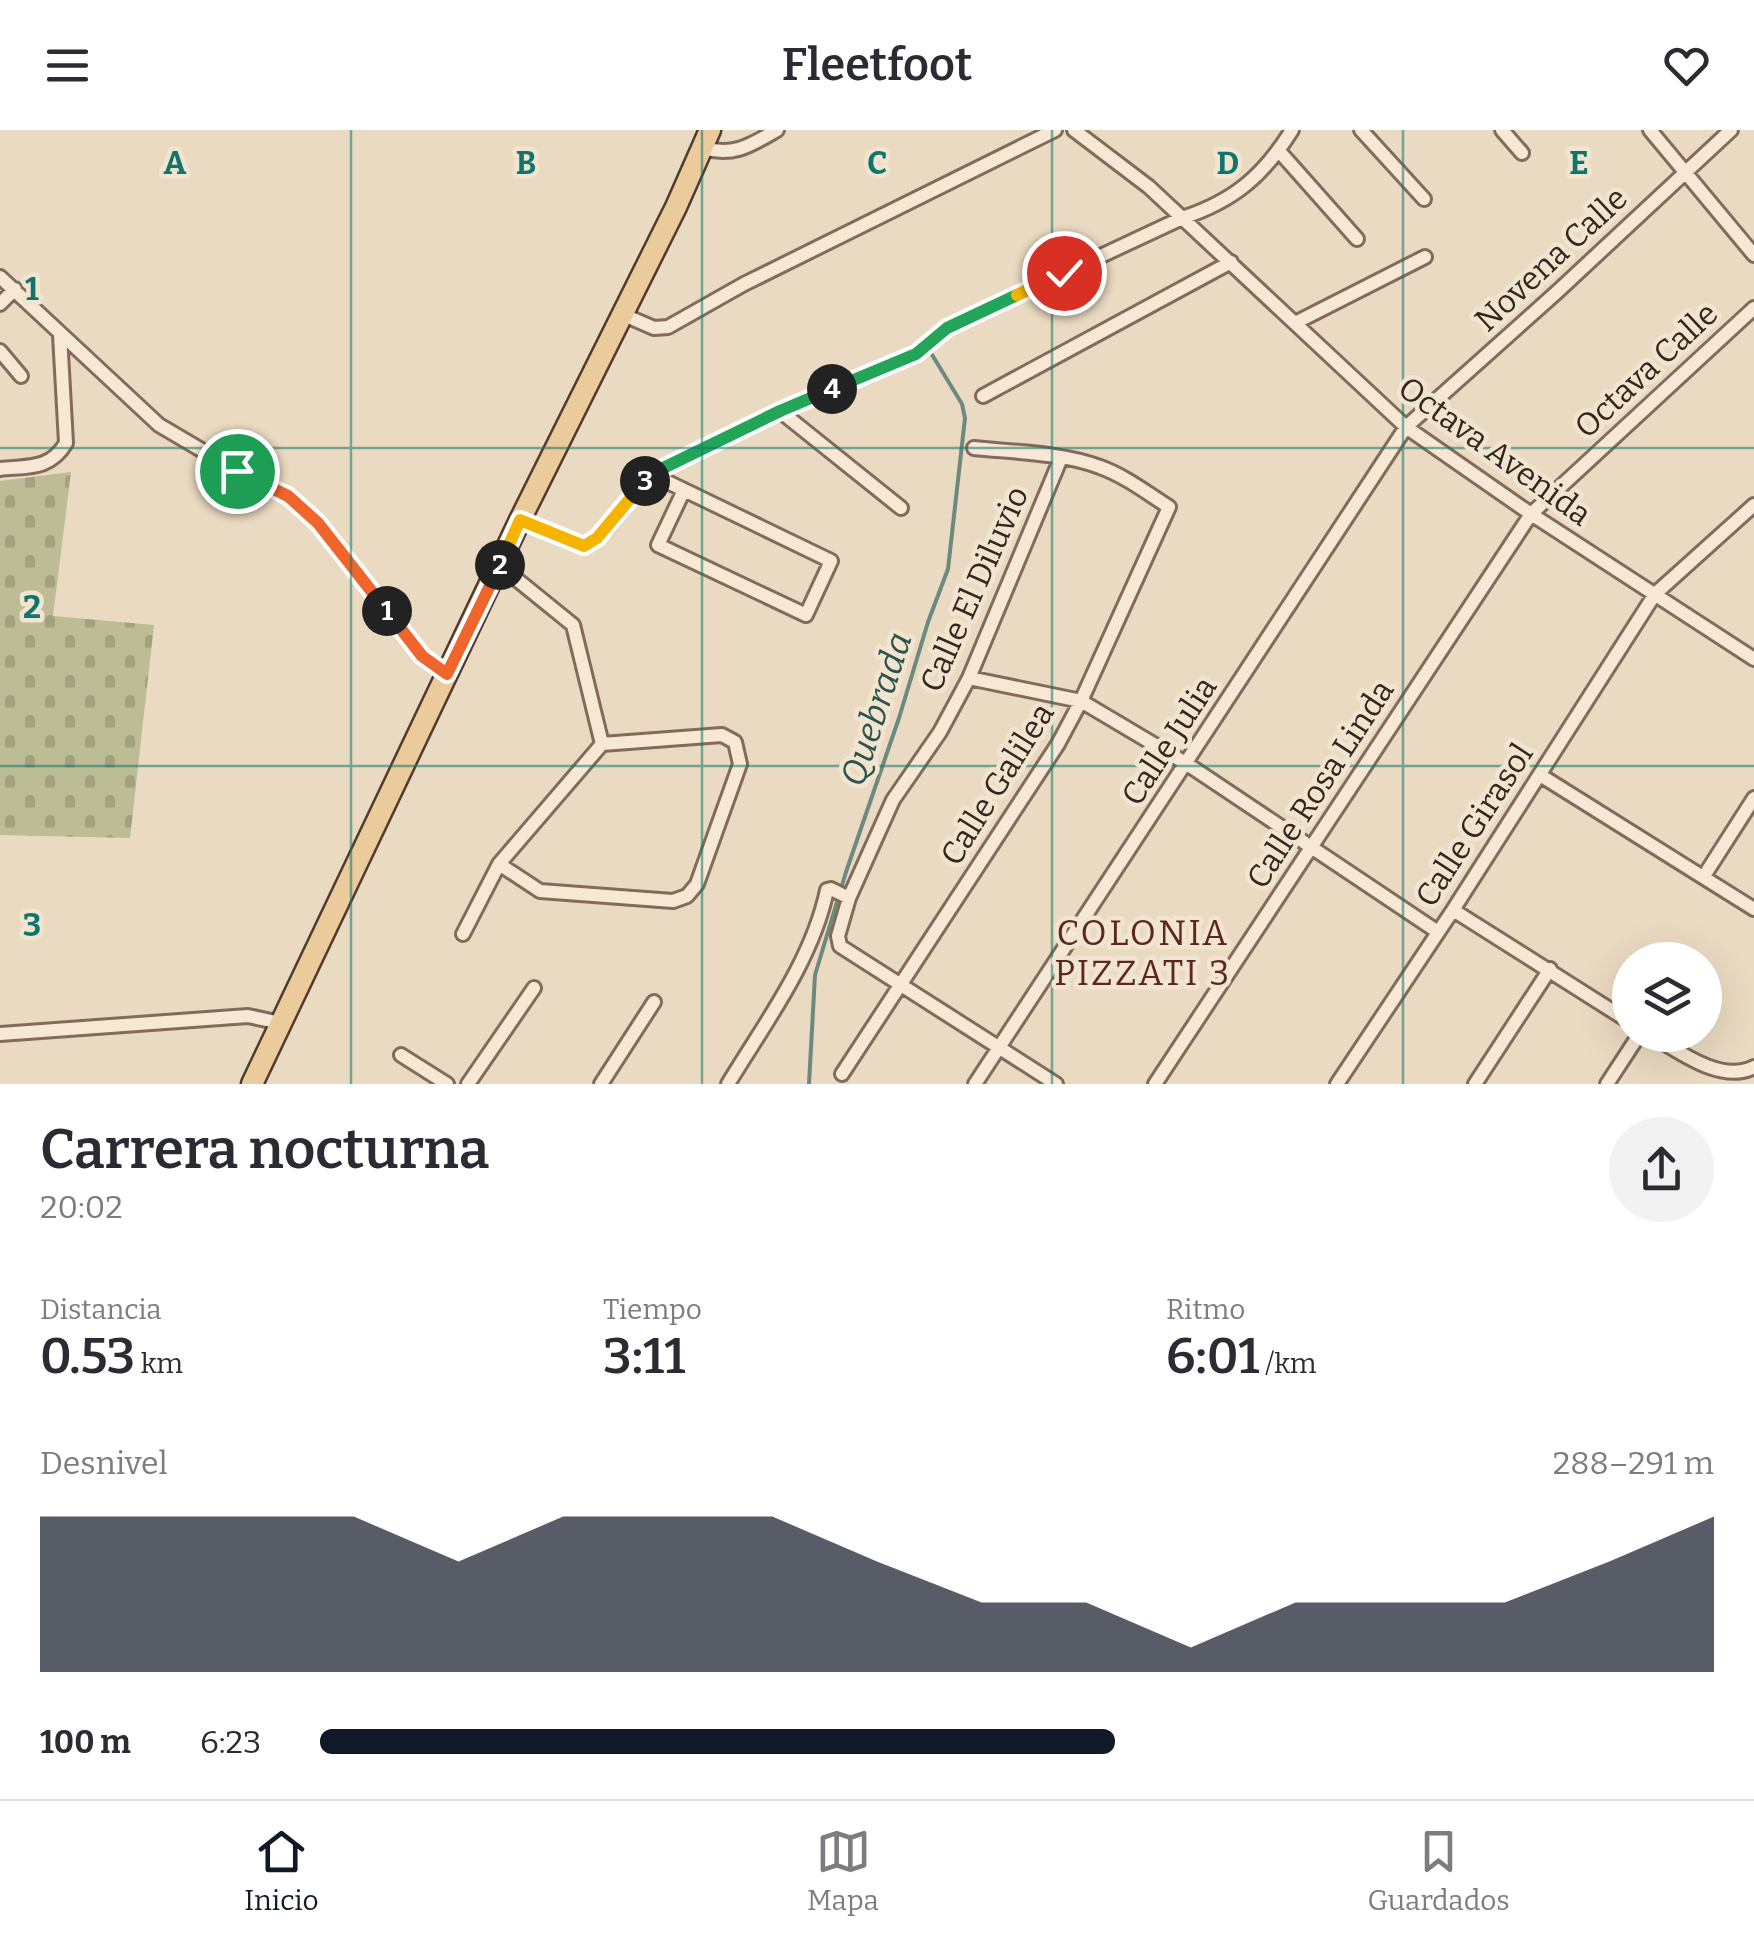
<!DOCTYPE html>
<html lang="es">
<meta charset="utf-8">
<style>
body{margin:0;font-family:Bitter,serif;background:#f2f2f3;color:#2b2b33;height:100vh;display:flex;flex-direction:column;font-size:38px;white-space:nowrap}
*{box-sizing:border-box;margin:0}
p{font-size:32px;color:#7c7c81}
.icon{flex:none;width:55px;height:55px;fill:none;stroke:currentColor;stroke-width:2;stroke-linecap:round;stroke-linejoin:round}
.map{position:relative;height:954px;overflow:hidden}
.drawer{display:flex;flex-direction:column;background:#fff;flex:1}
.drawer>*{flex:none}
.controls{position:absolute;left:1612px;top:812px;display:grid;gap:20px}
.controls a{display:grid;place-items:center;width:110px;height:110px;border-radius:50%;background:#fff;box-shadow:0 10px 40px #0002;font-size:50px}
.pin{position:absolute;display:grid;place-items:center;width:85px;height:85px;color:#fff;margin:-42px;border:5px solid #fff;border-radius:50%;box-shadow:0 2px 10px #0007}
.km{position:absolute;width:50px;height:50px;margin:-25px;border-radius:50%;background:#222;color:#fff;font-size:28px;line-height:50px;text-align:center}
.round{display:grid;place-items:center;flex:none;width:105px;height:105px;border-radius:52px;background:#f2f2f3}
.overview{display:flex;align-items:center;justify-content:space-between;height:170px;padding:0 40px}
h1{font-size:55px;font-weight:600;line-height:75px}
.stats{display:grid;grid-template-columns:repeat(3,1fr);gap:15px;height:170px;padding:10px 40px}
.stats div{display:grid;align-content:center}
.stats b{font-size:50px;font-weight:600}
.stats small{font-size:28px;font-weight:400}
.stats p{font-size:28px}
.chart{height:280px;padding:20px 40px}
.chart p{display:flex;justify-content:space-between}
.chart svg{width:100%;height:180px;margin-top:10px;fill:#111827;opacity:.7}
ul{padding:0 40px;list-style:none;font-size:32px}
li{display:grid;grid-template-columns:160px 120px 1fr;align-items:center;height:75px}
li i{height:25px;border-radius:12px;background:#111827}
header{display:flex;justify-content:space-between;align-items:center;height:130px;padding:0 40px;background:#fff;font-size:45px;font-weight:600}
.menu{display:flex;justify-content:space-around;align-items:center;height:140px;border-top:2px solid #e1e1e2;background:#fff;font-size:28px;color:#7c7c81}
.menu a{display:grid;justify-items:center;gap:5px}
.menu .selected{color:#111827}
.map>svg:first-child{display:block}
.cemetery{fill:url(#cemetery-stones)}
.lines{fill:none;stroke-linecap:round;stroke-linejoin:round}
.stream{stroke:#6c8a7f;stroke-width:4}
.minor-casing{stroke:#826b5a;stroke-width:18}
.primary-casing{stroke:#503b2e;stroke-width:25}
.minor{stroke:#f6e8d4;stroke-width:12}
.primary{stroke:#ebca9b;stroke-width:20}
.split-1-casing{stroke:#fff;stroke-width:20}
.split-2-casing{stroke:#fff;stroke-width:20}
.split-3-casing{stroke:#fff;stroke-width:20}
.split-4-casing{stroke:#fff;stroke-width:20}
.split-5-casing{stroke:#fff;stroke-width:20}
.split-6-casing{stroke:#fff;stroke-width:20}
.split-1{stroke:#f0652b;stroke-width:12}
.split-2{stroke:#f0652b;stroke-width:12}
.split-3{stroke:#f5b400;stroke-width:12}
.split-4{stroke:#22a559;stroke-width:12}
.split-5{stroke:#22a559;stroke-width:12}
.split-6{stroke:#f5b400;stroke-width:12}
.grid{fill:none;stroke:#0f766e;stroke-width:2.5;stroke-opacity:0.55}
.labels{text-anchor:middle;stroke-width:9;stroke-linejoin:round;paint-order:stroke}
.street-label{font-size:32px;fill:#33261d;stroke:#f2e5d0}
.water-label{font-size:35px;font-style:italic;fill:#2e524c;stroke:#f2e5d0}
.neighbourhood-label{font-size:35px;letter-spacing:2.5px;fill:#5c2720;stroke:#f2e5d0}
.grid-label{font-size:32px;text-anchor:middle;font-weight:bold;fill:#0f766e;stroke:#f2e5d0;stroke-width:9;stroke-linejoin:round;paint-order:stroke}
</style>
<header><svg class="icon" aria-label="menu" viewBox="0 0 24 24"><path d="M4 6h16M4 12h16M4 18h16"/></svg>Fleetfoot<svg class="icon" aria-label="heart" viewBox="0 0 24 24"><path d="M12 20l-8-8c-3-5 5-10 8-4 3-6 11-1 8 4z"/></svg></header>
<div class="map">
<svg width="1754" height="954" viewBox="0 0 1754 954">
<defs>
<pattern id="cemetery-stones" width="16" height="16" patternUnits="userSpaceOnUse" patternTransform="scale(2.5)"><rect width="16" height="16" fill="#bcbc95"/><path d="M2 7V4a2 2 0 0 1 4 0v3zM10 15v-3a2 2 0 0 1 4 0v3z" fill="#a2a180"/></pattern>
</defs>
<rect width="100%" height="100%" fill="#eadac1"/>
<!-- cemetery -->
<path class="cemetery" d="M71,342l-18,144 101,9 -24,213 -130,-3v-354z"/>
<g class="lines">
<!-- stream -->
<path class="stream" d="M809,954l6,-109 31,-103 53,-154 29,-96 20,-53 17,-151 -3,-14 -31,-51"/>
<defs>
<path id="minor" d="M1074,0l75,57 257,240 125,87 223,145
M1361,0l63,69
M1502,0l20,23
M1650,0l104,125
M703,18c31,9 48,-3 74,-18
M1279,21l78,88
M0,147l159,148 78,46 51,25 30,27 104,133 25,18
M0,174l15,-15
M624,185l30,13 14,-1 76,-43 311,-154
M1295,193l130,-66
M0,221l21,25
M983,266l248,-134
M780,281l121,97
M0,339c28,-3 50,1 66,-26l-6,-108
M651,344l180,87 -25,54 -148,-70 26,-55
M520,390l63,26 14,-8 10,-10 44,-54 129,-63 136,-56 31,-27 235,-110c52,-17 81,-42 110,-88
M499,435l74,60 29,119
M969,548l112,23 106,63 251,168
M1540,645l214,134
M1704,746l50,-78
M1453,780l177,112
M463,804l36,-70 103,-120 120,-9 13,7 5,22 -43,120 -10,12 -14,5 -133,-10 -41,-27
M0,904l248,-18 33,7
M1651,905c28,17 71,49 103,32
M401,925l46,29
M842,944l216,-330 23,-43 88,-194c-22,-14 -44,-31 -69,-40 -36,-14 -87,-15 -126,-19
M468,954l66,-96
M601,954l53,-82
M728,954c37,-61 84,-123 99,-194l4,-1 18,9
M975,954l431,-657 151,-135 174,-162
M1056,954l-216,-138 -2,-10 11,-38 44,-98 47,-68 29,-54 92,-220
M1155,954l376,-570 223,-206
M1337,954l116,-174 202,-316 99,-89
M1475,954l75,-115
M1607,954l32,-49"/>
<path id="primary" d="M252,954l268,-564 156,-313 34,-77"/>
</defs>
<!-- minor casing -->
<use href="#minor" class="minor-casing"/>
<!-- primary casing -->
<use href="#primary" class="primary-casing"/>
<!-- minor -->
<use href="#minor" class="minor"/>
<!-- primary -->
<use href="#primary" class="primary"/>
</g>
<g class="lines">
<defs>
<path id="split-1" d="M237,341l51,25 30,27 69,88"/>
<path id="split-2" d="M387,481l35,45 25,18 53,-109"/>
<path id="split-3" d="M500,435l20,-45 64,26 13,-8 48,-57"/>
<path id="split-4" d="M645,351l6,-7 129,-63 52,-22"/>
<path id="split-5" d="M832,259l84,-35 31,-26 70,-33"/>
<path id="split-6" d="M1017,165l47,-22"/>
</defs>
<!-- split-1 casing -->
<use href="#split-1" class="split-1-casing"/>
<!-- split-2 casing -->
<use href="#split-2" class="split-2-casing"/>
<!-- split-3 casing -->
<use href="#split-3" class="split-3-casing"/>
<!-- split-4 casing -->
<use href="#split-4" class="split-4-casing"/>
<!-- split-5 casing -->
<use href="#split-5" class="split-5-casing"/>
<!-- split-6 casing -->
<use href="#split-6" class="split-6-casing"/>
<!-- split-1 -->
<use href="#split-1" class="split-1"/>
<!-- split-2 -->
<use href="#split-2" class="split-2"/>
<!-- split-3 -->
<use href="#split-3" class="split-3"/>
<!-- split-4 -->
<use href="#split-4" class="split-4"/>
<!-- split-5 -->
<use href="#split-5" class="split-5"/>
<!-- split-6 -->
<use href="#split-6" class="split-6"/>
</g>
<!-- grid -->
<path class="grid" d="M351,0v954M702,0v954M1052,0v954M1403,0v954M0,318h1754M0,636h1754"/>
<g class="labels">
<!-- street labels -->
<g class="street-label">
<text transform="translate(1551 129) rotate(-43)" y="11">Novena Calle</text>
<text transform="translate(1646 240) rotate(-43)" y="11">Octava Calle</text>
<text transform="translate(1495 321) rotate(36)" y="11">Octava Avenida</text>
<text transform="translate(974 459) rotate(-66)" y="11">Calle El Diluvio</text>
<text transform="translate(1169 611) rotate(-57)" y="11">Calle Julia</text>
<text transform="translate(997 654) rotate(-58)" y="11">Calle Galilea</text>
<text transform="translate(1320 654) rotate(-57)" y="11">Calle Rosa Linda</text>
<text transform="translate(1474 695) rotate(-57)" y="11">Calle Girasol</text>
</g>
<!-- water labels -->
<g class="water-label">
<text transform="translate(876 579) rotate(-72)" y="12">Quebrada</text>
</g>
<!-- neighbourhood labels -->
<g class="neighbourhood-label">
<text x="1143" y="815">COLONIA<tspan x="1143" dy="40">PIZZATI 3</tspan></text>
</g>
</g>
<g class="grid-label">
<text x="175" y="44">A</text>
<text x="526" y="44">B</text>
<text x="877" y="44">C</text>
<text x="1228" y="44">D</text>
<text x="1579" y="44">E</text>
<text x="32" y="170">1</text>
<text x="32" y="488">2</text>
<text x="32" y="806">3</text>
</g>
</svg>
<div class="controls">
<a><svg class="icon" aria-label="layers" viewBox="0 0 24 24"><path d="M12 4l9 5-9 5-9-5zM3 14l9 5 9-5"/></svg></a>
</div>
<div class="pin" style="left:237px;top:341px;background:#1e9e55"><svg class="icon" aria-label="arrive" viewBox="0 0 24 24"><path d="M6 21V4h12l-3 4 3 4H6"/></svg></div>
<div class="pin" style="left:1064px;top:143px;background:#d93025"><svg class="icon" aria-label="check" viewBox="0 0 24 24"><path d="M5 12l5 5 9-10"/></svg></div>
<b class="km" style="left:387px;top:481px">1</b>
<b class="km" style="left:500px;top:435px">2</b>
<b class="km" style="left:645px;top:351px">3</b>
<b class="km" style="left:832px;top:259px">4</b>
</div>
<section class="drawer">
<div class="overview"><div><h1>Carrera nocturna</h1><p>20:02</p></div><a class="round"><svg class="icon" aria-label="share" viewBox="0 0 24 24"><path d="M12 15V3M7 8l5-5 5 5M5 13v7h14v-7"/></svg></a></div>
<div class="stats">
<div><p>Distancia</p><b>0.53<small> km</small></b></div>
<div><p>Tiempo</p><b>3:11</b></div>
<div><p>Ritmo</p><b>6:01<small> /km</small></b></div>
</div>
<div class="chart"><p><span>Desnivel</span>288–291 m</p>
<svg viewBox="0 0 160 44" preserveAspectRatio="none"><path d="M0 44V6L10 6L20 6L30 6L40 17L50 6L60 6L70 6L80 17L90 27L100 27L110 38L120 27L130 27L140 27L150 17L160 6V44z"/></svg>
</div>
<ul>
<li><b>100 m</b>6:23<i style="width:57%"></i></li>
</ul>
</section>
<nav class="menu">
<a class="selected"><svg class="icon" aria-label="home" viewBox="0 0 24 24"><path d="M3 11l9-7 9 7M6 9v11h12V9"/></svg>Inicio</a>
<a><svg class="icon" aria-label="map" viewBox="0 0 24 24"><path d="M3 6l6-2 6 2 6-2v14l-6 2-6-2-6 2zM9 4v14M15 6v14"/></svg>Mapa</a>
<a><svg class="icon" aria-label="saved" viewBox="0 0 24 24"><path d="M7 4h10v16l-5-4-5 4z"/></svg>Guardados</a>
</nav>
